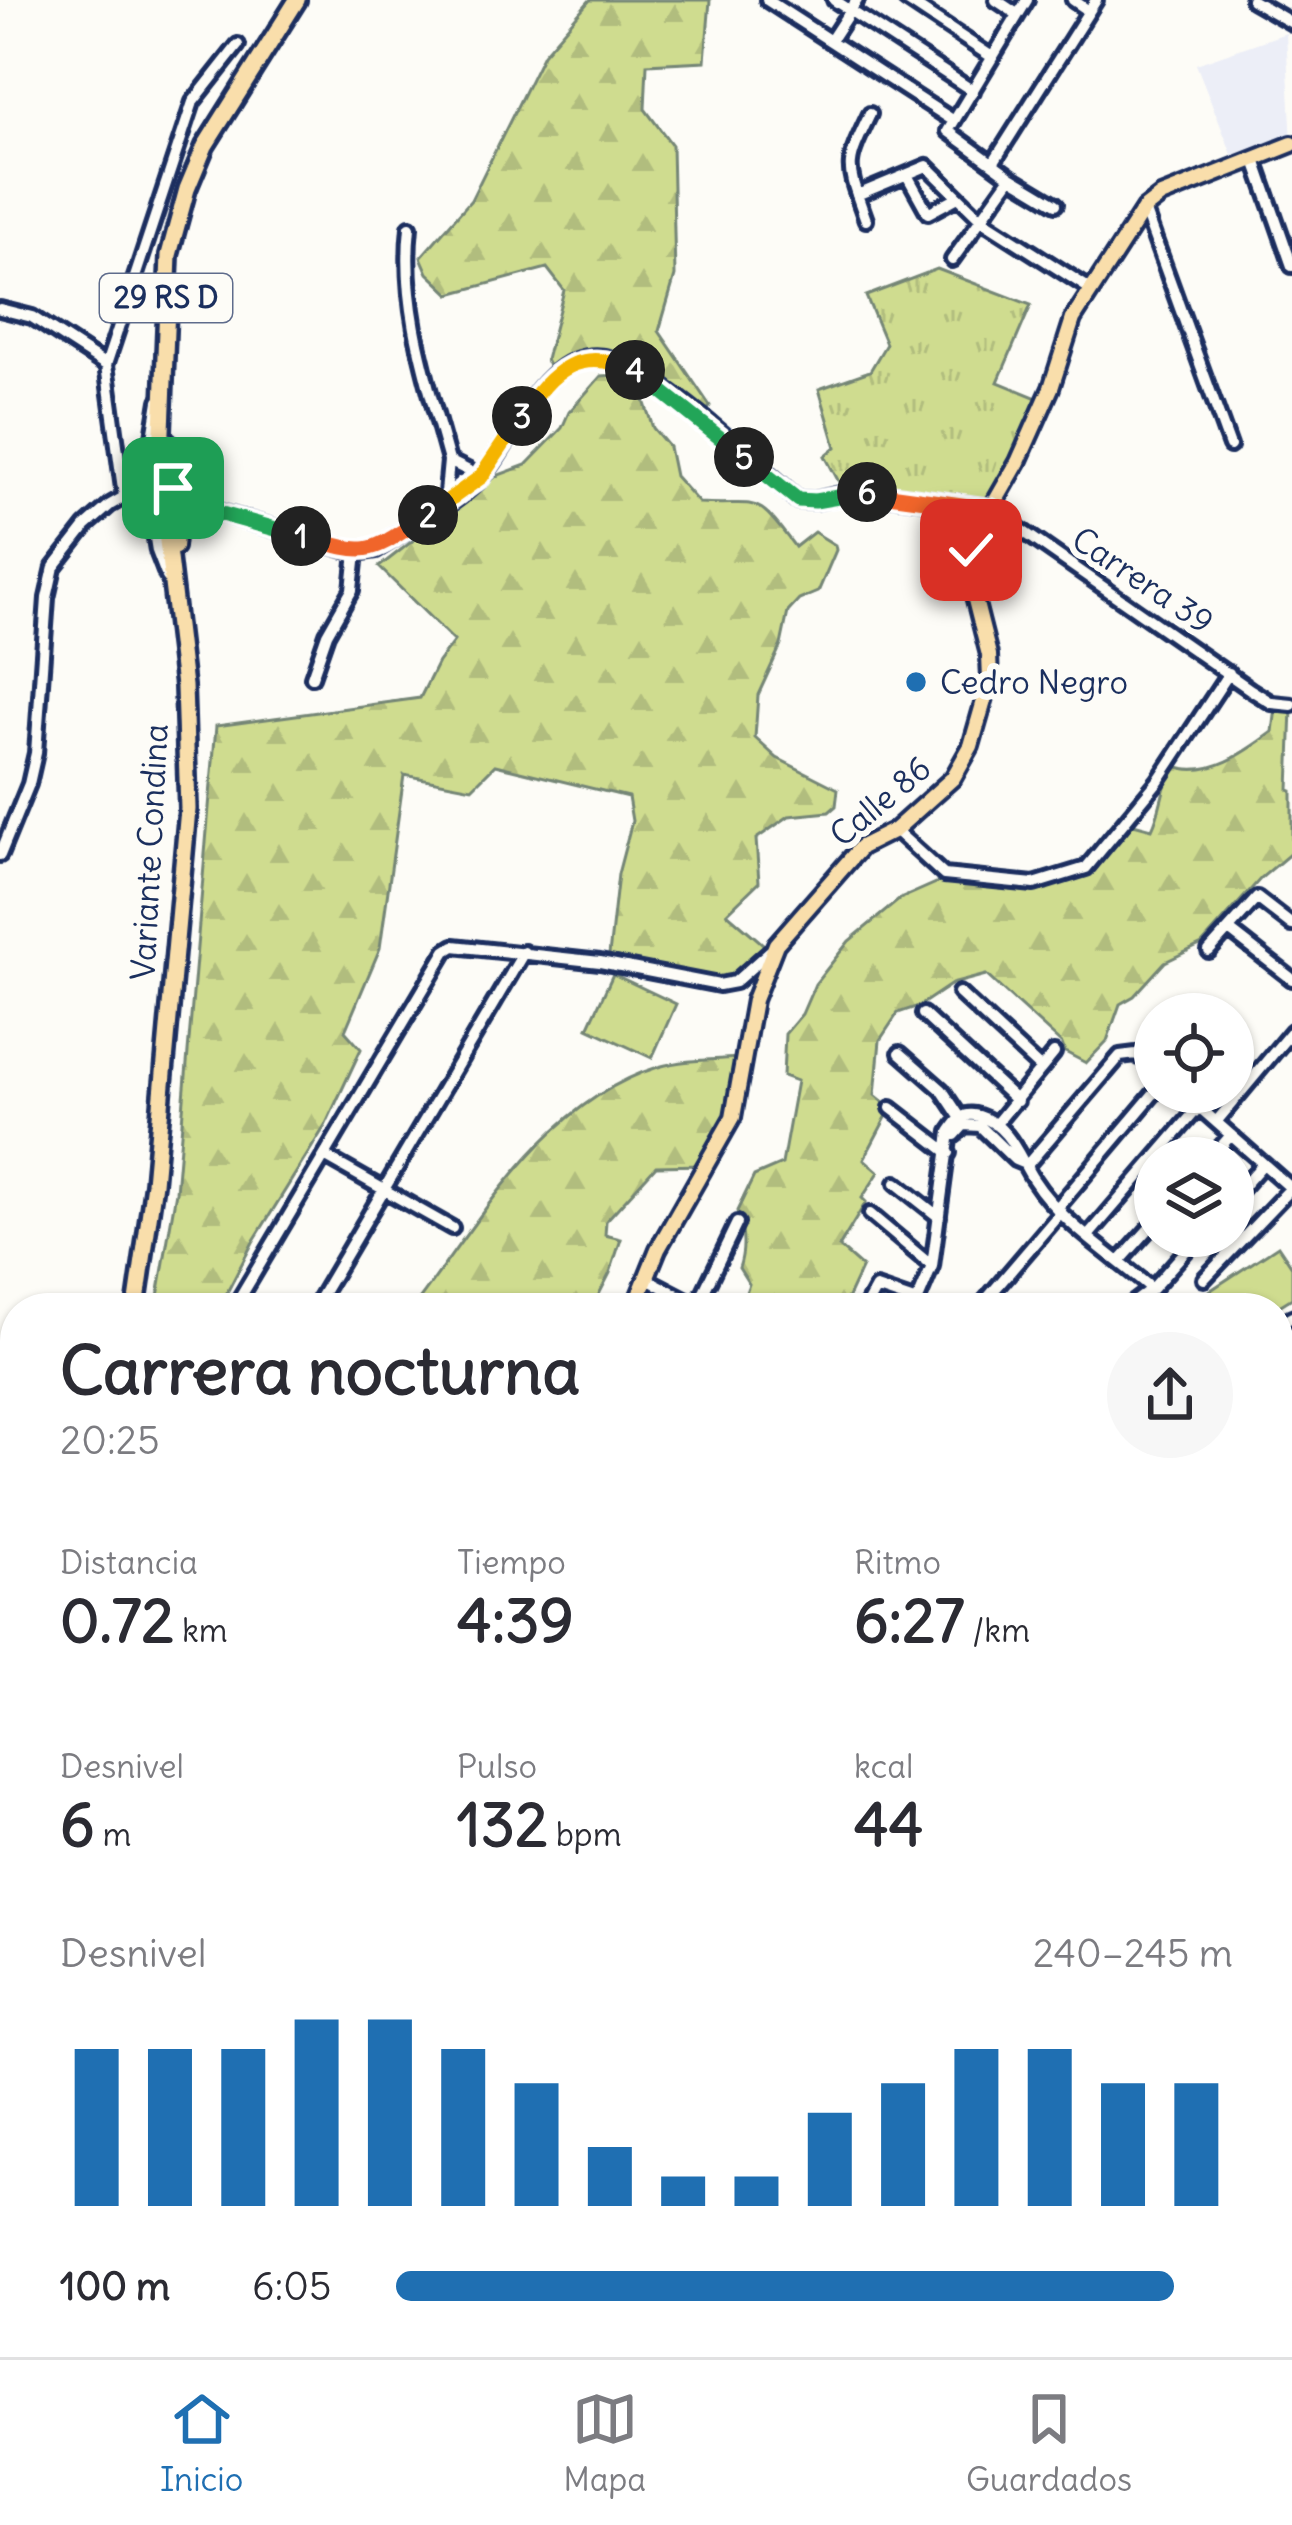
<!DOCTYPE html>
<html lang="es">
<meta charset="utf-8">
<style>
body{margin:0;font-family:Delius,sans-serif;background:#f7f7f7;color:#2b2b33;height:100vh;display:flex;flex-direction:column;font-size:45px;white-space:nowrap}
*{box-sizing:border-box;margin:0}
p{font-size:39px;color:#7c7c81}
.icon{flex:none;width:66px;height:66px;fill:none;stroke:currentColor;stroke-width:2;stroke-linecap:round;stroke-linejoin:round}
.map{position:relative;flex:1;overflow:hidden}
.side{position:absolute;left:0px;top:1293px;width:1293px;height:1065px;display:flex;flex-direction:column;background:#fff;border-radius:48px 48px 0 0;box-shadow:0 3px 9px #0004}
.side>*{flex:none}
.controls{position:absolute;left:1134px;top:993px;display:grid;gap:24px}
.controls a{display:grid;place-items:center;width:120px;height:120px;border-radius:50%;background:#fff;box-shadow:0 3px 9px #0004;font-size:60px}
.pin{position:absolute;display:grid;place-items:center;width:102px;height:102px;color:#fff;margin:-51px;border-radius:24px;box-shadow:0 6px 18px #0006}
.km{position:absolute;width:60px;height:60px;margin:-30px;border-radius:50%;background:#222;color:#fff;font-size:33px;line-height:60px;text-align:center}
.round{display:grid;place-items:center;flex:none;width:126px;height:126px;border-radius:63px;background:#f7f7f7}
.summary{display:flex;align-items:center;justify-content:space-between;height:204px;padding:0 60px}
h1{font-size:66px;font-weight:800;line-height:90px}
.stats{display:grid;grid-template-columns:repeat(3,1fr);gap:18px;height:204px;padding:12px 60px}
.stats div{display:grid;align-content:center}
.stats b{font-size:60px;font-weight:800}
.stats small{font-size:33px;font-weight:400}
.stats p{font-size:33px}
.chart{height:336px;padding:24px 60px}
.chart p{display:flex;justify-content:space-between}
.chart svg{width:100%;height:216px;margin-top:12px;stroke:#1f6fb2;stroke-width:6}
ul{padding:0 60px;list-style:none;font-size:39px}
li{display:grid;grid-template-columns:192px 144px 1fr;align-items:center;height:90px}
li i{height:30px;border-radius:15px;background:#1f6fb2}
.dock{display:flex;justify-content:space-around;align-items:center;height:168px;border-top:3px solid #e1e1e2;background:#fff;font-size:33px;color:#7c7c81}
.dock a{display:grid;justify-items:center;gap:6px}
.dock .selected{color:#1f6fb2}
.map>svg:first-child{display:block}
.built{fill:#eceef7}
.grass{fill:url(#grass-tufts);stroke:#758676;stroke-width:3}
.forest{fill:url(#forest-firs);stroke:#758676;stroke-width:3}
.park{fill:#cfdc8f;stroke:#758676;stroke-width:3}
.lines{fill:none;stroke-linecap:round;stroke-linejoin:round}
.stream{stroke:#6a90bc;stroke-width:3}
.minor-casing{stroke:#1b2f5e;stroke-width:20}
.major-casing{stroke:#1b2f5e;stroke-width:22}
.highway-casing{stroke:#1b2f5e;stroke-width:24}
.minor{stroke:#fdfcf7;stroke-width:10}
.major{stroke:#f9deab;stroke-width:14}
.highway{stroke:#f9deab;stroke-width:15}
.split-1-casing{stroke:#fff;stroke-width:24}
.split-2-casing{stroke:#fff;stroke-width:24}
.split-3-casing{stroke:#fff;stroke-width:24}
.split-4-casing{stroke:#fff;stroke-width:24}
.split-5-casing{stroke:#fff;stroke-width:24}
.split-6-casing{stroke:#fff;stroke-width:24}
.split-7-casing{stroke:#fff;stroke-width:24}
.split-8-casing{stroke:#fff;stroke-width:24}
.split-1{stroke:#22a559;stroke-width:15}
.split-2{stroke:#f0652b;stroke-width:15}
.split-3{stroke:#f5b400;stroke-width:15}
.split-4{stroke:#f5b400;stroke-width:15}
.split-5{stroke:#22a559;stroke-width:15}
.split-6{stroke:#22a559;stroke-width:15}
.split-7{stroke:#f0652b;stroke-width:15}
.split-8{stroke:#f5b400;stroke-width:15}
.poi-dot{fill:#1f6fb2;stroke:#fdfcf7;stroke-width:4.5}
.labels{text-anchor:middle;stroke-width:12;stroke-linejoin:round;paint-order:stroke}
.shield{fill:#fdfcf7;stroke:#5f6c8c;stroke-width:3}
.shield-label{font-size:30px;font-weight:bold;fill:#1b2f5e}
.street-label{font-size:33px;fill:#1b2f5e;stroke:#fdfcf7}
.poi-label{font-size:33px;fill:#1b2f5e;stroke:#fdfcf7;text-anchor:start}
</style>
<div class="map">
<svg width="1292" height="2357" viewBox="0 0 1292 2357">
<defs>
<pattern id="grass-tufts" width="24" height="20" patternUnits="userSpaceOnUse" patternTransform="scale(3)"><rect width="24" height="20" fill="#cfdc8f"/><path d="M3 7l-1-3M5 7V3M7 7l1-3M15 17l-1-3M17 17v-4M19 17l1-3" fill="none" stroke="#b1bd7e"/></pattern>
<pattern id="forest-firs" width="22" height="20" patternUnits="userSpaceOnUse" patternTransform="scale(3)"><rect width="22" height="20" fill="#cfdc8f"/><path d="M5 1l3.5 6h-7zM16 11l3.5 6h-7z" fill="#b1bd7e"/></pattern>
</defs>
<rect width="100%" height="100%" fill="#fdfcf7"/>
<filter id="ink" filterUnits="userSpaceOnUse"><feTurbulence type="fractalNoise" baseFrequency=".00833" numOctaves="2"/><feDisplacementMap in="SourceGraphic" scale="24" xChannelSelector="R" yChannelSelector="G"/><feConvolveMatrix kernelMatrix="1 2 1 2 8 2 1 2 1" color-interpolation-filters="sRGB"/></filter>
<g filter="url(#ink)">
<!-- built -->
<path class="built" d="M1286,33l6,111 -55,23 -41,-103z"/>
<!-- grass -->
<path class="grass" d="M937,269l94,36 -33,77 44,18 -54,107 -130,-16 -18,-7 -15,-28 11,-9 -17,-58 51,-18 16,-27 -20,-48z"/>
<!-- forest -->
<path class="forest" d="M590,0h120l-5,61 -58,3 -2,45 27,36 3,131 -16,55 51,75 -7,15 -87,-59 -36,-1 -26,14 -8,-15 18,-70 -17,-22 -97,26 -22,-21 -7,-16 50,-57 72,-146z
M614,375l25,10 14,43 16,19 6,29 24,27c62,4 54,-13 96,44l19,-15 21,13 1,5 -18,42 -19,8 -11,12 -7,33 -23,50 -3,43 22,20 61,31 -2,17 -7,6 -40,4 -33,23 3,43 -32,31 43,37 -40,33 -122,-19 10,-90 14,-53 -4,-24 -133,-32 -23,23 -68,-13 -24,173 -35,83 16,18 -36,77 -72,116 -34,66h-63l20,-116 40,-466 204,-28 18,-36 16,-21 -75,-74 117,-91 30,-11 36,-37 7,-16 32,-36z
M1276,708h16l-3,82 3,1v61l-31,26 -59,66 -37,18 -31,34 -14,8 -13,37 -21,22 -21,-11 -3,-8 -76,-69 -34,9 -33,22 -21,7 -18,27 -5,55 16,13 -27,51 15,13 -17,26 4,4 -27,45 23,20 -19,41h-55l-7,-11 -36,-2 4,-11 -10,-16c7,-21 4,-37 -2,-57l17,-35 28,-12 15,-83 -14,-5 2,-42 17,-20 13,-30 34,-43 51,-42 43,-19 44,-3 47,7 49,-10 43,-52 26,7c11,-22 9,-44 23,-63 34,13 71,-14 98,-34z
M741,1058l-2,31 -33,76 -50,1 -50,55 -1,14 16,4 -11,34 -18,35h-179c68,-89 132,-206 245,-241 26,-8 56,-7 83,-9z"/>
<!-- park -->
<path class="park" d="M613,974l63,30 -24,54 -64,-30z
M1278,1246l14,21v31l-16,10h-61l-10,-14z"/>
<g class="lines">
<!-- stream -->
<path class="stream" d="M1278,2176l14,-1
M1048,2357l7,-14"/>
<defs>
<path id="minor" d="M767,0l187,121
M834,0l139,91
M906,0l86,57
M996,0l21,14
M1027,0l-79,131 63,46 45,27
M1073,0l16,11
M1252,0l40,23
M831,40l26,-40
M1255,160l37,106
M993,163l103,-163
M907,175l21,38 28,-15
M857,195l70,-29 55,54 108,69
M1144,209l86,237
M866,220c-20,-57 -22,-51 4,-106
M410,227c-9,81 18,156 39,234
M952,260l59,-83
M0,309l32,8 74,48
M134,495l15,5 8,51 10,26
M124,496l-18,-131 87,-263 45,-57
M445,504l4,-43 32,16
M991,509l260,181 21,13 20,2
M312,677l15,-43 25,-44 4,-38
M895,830l49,45 90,9 52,-16 72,-87 71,-108
M0,855l29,-71 7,-31 11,-155 7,-31 32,-41 24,-21 35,-20 14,-84
M1229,930l63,49
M1209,951l48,-53 35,27
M959,993l82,76
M923,1014l94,87
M900,1053l42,37 18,27
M1182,1092l110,97
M891,1108l58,45
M1216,1122l76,-91
M995,1125l59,-72
M955,1135l9,-10 16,1 35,34 12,5
M326,1157l126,71
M1155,1158l44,-51
M1211,1158l20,-23
M1027,1165l93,-109 16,-2 19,15
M896,1183l43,34
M1233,1198l30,-34
M1057,1208l98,-116
M870,1214l62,52
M1088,1236l67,-78
M1120,1261l35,-39
M645,1278l52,27
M1204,1279l87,-91
M917,1302l15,-36 18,-134c8,-12 13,-21 29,-16 30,9 40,41 54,63 29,45 80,76 119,110
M234,1308l212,-357 8,-5 146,16 119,23 16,-3 35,-31
M314,1308l210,-356
M696,1308l41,-85
M865,1308l11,-20 41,14
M979,1308l82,-96
M1127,1308l25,-19 47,-53
M1278,1325l14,-8
M1278,1357l14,13
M1278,1716l6,-5
M1278,1771l14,14
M1278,1883l2,2
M351,2343l32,14
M543,2357l15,-14
M761,2357l16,-14"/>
<path id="major" d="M168,441l1,37 17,25 170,49 20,-3c34,-23 79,-43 107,-74 33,-38 63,-135 130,-115 49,15 142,104 185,140l17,1 43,-10 133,18
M175,547l3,-30 22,-9
M634,1308l24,-59 75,-132 21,-117 22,-56 85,-97 34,-17 58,-52 18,-32 19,-66 -1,-25 -20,-79 6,-39 43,-75 33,-74 22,-69 71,-110 17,-13 131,-52
M1278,1642l14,-15
M1278,1665l14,-14
M0,2320l15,-42"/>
<path id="highway" d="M136,1308l18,-125 34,-374 -4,-123 -24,-205 9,-226 18,-66 18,-43 92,-146
M0,1750l15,-18"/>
</defs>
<!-- minor casing -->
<use href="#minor" class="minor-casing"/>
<!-- major casing -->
<use href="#major" class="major-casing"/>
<!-- highway casing -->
<use href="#highway" class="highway-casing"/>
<!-- minor -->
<use href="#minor" class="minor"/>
<!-- major -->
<use href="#major" class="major"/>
<!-- highway -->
<use href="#highway" class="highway"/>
</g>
</g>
<g class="lines" filter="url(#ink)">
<defs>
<path id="split-1" d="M173,488l13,14 14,6 101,28"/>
<path id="split-2" d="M301,536c73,20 63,20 127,-21"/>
<path id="split-3" d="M428,515l53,-38 41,-61"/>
<path id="split-4" d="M522,416c31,-47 57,-70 113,-46"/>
<path id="split-5" d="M635,370l109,87"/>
<path id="split-6" d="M744,457l54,43 17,1 52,-9"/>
<path id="split-7" d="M867,492l124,17 -8,12"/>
<path id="split-8" d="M971,550l12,-29"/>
</defs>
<!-- split-1 casing -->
<use href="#split-1" class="split-1-casing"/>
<!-- split-2 casing -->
<use href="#split-2" class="split-2-casing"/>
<!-- split-3 casing -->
<use href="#split-3" class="split-3-casing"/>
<!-- split-4 casing -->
<use href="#split-4" class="split-4-casing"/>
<!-- split-5 casing -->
<use href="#split-5" class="split-5-casing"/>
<!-- split-6 casing -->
<use href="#split-6" class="split-6-casing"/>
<!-- split-7 casing -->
<use href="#split-7" class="split-7-casing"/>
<!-- split-8 casing -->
<use href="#split-8" class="split-8-casing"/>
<!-- split-1 -->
<use href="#split-1" class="split-1"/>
<!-- split-2 -->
<use href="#split-2" class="split-2"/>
<!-- split-3 -->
<use href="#split-3" class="split-3"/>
<!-- split-4 -->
<use href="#split-4" class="split-4"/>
<!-- split-5 -->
<use href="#split-5" class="split-5"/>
<!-- split-6 -->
<use href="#split-6" class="split-6"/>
<!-- split-7 -->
<use href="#split-7" class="split-7"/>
<!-- split-8 -->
<use href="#split-8" class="split-8"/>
</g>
<!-- markers -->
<circle class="poi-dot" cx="916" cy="682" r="12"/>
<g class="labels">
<!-- shield labels -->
<rect class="shield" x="100" y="274" width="132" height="48" rx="9"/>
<g class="shield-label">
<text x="166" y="308">29 RS D</text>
</g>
<!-- street labels -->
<g class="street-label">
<text transform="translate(1143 580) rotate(34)" y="12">Carrera 39</text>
<text transform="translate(880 801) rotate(-40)" y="12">Calle 86</text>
<text transform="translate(149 852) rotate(-87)" y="12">Variante Condina</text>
</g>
<!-- poi labels -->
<g class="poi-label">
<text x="940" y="694">Cedro Negro</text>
</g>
</g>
</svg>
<div class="controls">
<a><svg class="icon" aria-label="locate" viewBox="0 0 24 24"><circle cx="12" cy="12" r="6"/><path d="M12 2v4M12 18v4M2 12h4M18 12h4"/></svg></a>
<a><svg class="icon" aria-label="layers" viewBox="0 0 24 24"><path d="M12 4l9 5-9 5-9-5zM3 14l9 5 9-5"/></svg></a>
</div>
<div class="pin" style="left:173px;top:488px;background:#1e9e55"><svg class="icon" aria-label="arrive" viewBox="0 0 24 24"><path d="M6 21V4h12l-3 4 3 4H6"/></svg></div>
<div class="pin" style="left:971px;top:550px;background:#d93025"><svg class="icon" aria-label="check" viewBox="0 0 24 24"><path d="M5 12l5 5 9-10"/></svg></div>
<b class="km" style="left:301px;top:536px">1</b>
<b class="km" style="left:428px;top:515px">2</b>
<b class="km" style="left:522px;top:416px">3</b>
<b class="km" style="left:635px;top:370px">4</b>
<b class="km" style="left:744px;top:457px">5</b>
<b class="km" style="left:867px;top:492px">6</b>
<section class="side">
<div class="summary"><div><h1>Carrera nocturna</h1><p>20:25</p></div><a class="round"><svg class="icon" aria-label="share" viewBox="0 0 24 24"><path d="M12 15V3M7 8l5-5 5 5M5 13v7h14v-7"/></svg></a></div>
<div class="stats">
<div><p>Distancia</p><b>0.72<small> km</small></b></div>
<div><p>Tiempo</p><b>4:39</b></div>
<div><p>Ritmo</p><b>6:27<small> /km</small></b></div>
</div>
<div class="stats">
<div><p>Desnivel</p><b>6<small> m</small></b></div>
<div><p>Pulso</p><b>132<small> bpm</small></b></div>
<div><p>kcal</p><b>44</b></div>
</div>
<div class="chart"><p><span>Desnivel</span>240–245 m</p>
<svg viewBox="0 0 160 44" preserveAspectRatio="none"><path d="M5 44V12M15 44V12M25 44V12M35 44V6M45 44V6M55 44V12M65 44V19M75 44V32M85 44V38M95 44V38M105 44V25M115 44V19M125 44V12M135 44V12M145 44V19M155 44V19"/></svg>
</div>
<ul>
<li><b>100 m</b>6:05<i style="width:93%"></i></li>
</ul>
</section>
</div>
<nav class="dock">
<a class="selected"><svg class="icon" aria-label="home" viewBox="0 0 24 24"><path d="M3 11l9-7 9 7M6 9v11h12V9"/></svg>Inicio</a>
<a><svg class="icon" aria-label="map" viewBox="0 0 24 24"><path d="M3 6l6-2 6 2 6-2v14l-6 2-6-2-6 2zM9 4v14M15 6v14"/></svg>Mapa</a>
<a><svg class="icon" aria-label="saved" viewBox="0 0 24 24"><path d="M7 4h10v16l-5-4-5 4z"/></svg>Guardados</a>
</nav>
